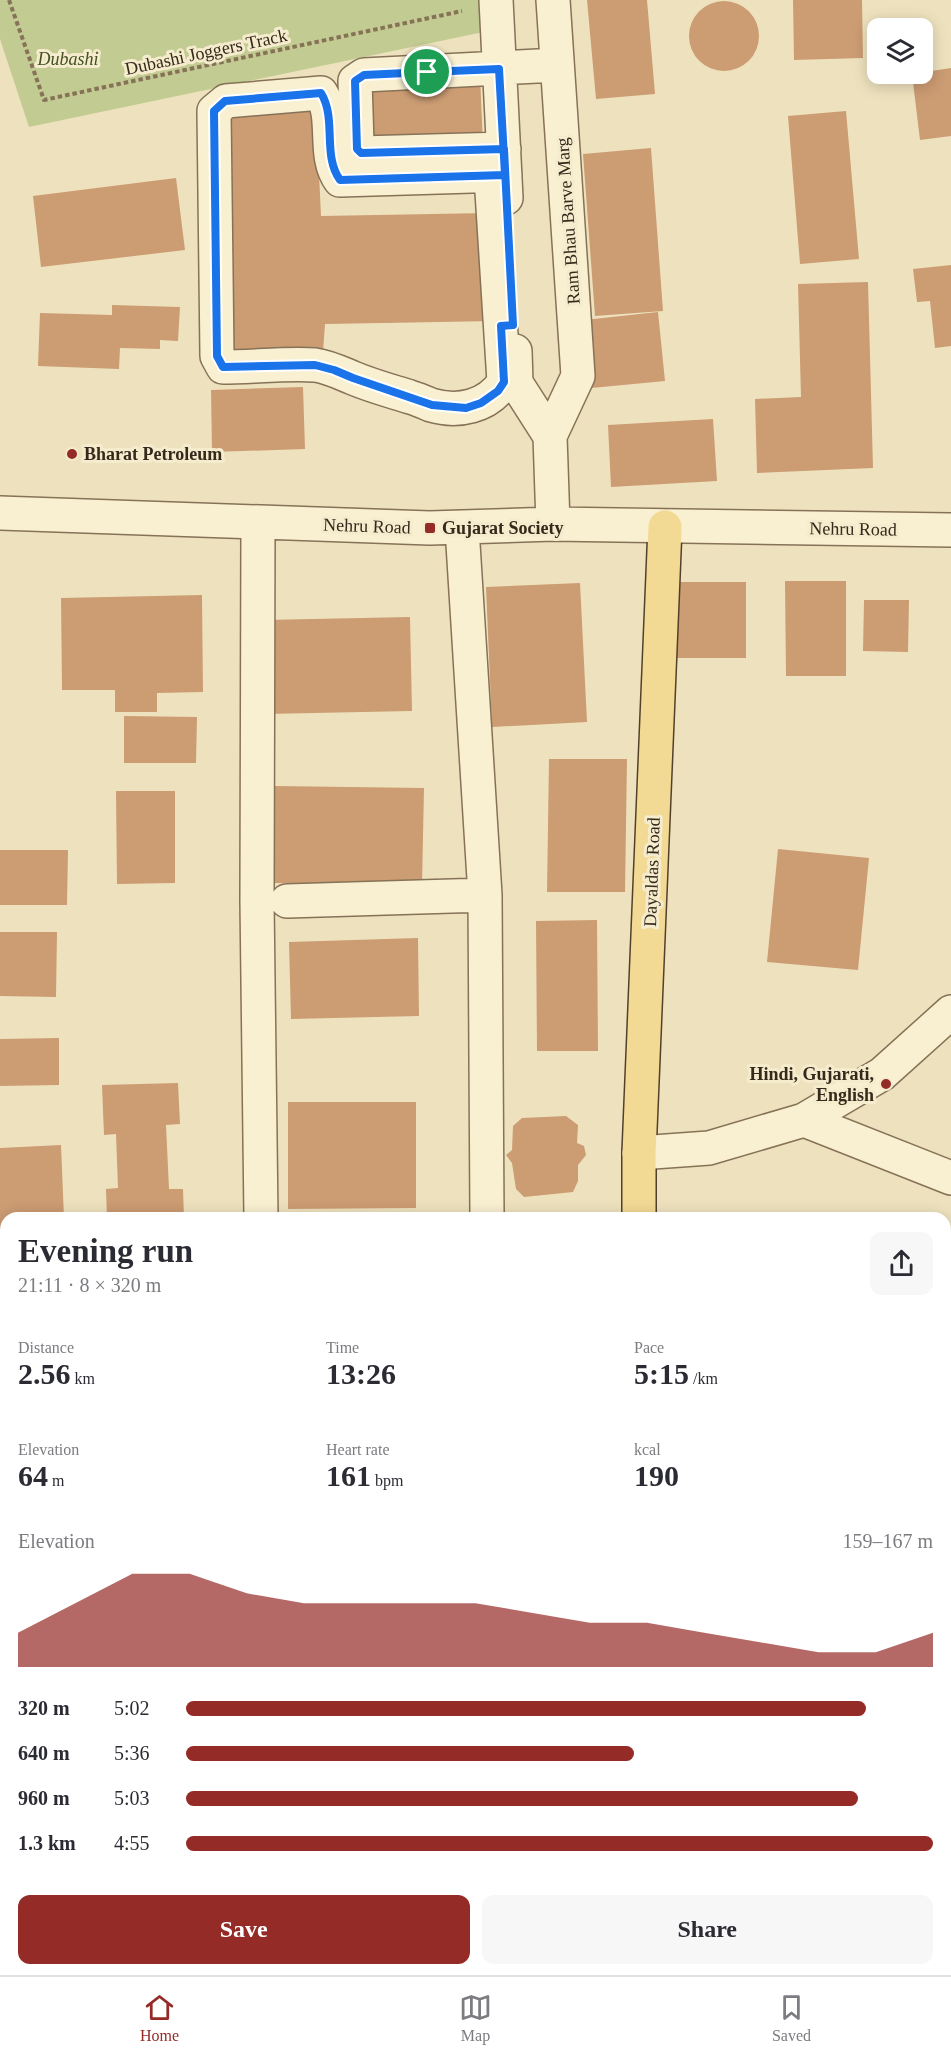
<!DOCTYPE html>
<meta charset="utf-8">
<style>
body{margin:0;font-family:"Times New Roman",serif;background:#f7f7f7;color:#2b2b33;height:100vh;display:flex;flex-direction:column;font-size:22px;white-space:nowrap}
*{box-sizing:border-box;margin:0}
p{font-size:20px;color:#7c7c81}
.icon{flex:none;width:33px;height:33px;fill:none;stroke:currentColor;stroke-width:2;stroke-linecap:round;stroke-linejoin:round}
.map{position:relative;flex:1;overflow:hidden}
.details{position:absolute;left:0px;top:1212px;width:951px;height:764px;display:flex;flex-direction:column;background:#fff;border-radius:18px 18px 0 0;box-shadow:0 3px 15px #0003}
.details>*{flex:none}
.tools{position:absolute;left:867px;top:18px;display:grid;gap:12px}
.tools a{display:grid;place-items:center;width:66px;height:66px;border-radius:12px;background:#fff;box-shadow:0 3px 15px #0003;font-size:30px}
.pin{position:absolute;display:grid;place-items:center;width:51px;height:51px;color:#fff;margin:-26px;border:3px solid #fff;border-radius:50%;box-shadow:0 2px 6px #0007}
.round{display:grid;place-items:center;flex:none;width:63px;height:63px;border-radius:12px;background:#f7f7f7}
.headline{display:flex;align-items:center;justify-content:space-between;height:102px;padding:0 18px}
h1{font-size:33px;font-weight:700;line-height:45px}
.metrics{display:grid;grid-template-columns:repeat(3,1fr);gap:9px;height:102px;padding:6px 18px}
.metrics div{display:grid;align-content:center}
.metrics b{font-size:30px;font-weight:700}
.metrics small{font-size:16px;font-weight:400}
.metrics p{font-size:16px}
.chart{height:168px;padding:12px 18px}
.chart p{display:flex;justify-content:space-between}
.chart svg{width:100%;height:108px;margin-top:6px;fill:#952b26;opacity:.7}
.primary-button{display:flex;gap:12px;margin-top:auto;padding:12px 18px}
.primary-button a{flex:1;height:69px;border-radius:12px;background:#952b26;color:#fff;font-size:24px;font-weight:700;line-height:69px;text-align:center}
.primary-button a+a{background:#f7f7f7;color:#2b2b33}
ul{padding:0 18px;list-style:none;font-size:20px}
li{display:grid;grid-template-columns:96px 72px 1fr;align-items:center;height:45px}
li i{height:15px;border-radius:8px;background:#952b26}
.tab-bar{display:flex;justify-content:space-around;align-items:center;height:84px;border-top:2px solid #e1e1e2;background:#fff;font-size:16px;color:#7c7c81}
.tab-bar a{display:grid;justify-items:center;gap:3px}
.tab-bar .on{color:#952b26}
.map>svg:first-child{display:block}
.green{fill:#c2cb92}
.building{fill:#cc9c73}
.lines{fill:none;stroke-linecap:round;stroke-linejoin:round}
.minor-casing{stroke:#867257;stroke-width:36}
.major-casing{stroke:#53402b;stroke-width:36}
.path{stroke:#867257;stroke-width:4;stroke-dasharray:4.5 3;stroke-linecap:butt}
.minor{stroke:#f9efd1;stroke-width:33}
.major{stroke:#f2d994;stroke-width:33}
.route-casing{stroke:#fff;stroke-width:12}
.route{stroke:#1a73e8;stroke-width:8}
.poi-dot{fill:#952b26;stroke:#f5ebcd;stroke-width:2}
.labels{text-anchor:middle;stroke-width:6;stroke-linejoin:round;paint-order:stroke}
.street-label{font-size:18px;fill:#35291b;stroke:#f5ebcd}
.park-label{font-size:18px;font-style:italic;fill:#435222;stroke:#f5ebcd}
.poi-label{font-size:18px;font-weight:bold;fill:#35291b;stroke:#f5ebcd;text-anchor:start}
</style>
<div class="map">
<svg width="951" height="1975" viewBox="0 0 951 1975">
<rect width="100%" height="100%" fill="#eee2be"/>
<!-- green -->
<path class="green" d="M0,0h490l3,30 -464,97 -29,-88z"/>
<!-- building -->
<path class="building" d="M587,0h60l8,94 -59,5z
M793,0h69l1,58 -69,2z
M689 36a35 35 0 1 1 70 0a35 35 0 1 1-70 0Z
M951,68v68l-31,4 -8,-66z
M480,75l3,70 -122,2 -3,-68z
M316,110l5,106 167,-3 8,108 -171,3 -2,28h-92l-3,-237z
M846,111l13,148 -59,5 -12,-148z
M651,148l12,163 -68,5 -12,-162z
M176,178l9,72 -144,17 -8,-71z
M951,265v81l-16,2 -5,-47 -13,1 -4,-33z
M868,282l5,186 -116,5 -2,-74 46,-2 -3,-113z
M112,305l68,2 -2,34 -18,-1v9l-40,-1 -1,21 -81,-3 2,-53 72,2z
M658,312l7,69 -84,8 -6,-68z
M303,387l2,62 -93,3 -1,-62z
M713,419l4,62 -106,6 -3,-62z
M785,581h61v95h-60z
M676,582h70v76h-71z
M580,583l7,139 -95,5 -6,-140z
M202,595l1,97 -46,1v19h-42v-22h-53l-1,-92z
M864,600h45l-1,52 -45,-1z
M410,617l2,94 -147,3 -1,-94z
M124,716l73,1 -1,46h-72z
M549,759h78l-2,133h-78z
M274,786l150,2 -2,98 -150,-3z
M116,791h59v92l-58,1z
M778,849l91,9 -11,112 -91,-8z
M0,850h68l-1,55h-67z
M597,920l1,131h-61l-1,-130z
M0,932h57l-1,65 -56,-1z
M418,938l1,78 -128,3 -2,-77z
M59,1038v47l-59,1v-47z
M178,1083l2,41 -14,1 3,64h14l1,29h-77l-1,-29 12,-1 -2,-54 -12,1 -2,-50z
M288,1102h128v106l-128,1z
M566,1116l12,9 -1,18 7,3 2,9 -8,10v16l-5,11 -49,5 -8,-8 -4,-26 -6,-8 6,-5 1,-24 9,-8z
M61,1145l3,73h-58v57l-6,1v-128z
M6,1351v115h-6v-114z
M945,1364l6,1v106h-6z
M945,1555l6,1v111l-6,-1z
M945,1723l6,1v108h-6z
M188,1970h111v5h-145z"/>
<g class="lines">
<defs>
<path id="minor" d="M496,0l10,198
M553,0l25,376 -28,60 3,88
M504,149l-143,4 -4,-4v-5l-2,-63 9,-6 193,-10
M491,176l13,206c-16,25 -46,31 -73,23 -7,-3 -14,-6 -21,-8 -19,-6 -38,-11 -57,-19 -12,-5 -24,-11 -38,-13 -27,-2 -64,2 -92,2l-6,-11 -3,-245 12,-10 95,-8c16,26 1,62 19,87l165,-5
M515,351l1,32 34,53
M0,513l430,15 123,-4 398,6
M258,522l-1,379 4,317
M462,528l23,367 2,323
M287,901l198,-6
M804,1120l147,58
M639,1153l70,-5 95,-28 78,-46 69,-62
M945,1501h6
M0,1712l6,-1
M0,1792l6,50
M19,1970l1,5"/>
<path id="major" d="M639,1218v-65l26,-626
M599,1975v-5"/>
</defs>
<!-- minor casing -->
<use href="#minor" class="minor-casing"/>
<!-- major casing -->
<use href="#major" class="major-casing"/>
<!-- path -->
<path class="path" d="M9,0l35,100 418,-89"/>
<!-- minor -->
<use href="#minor" class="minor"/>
<!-- major -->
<use href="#major" class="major"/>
</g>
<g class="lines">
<defs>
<path id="route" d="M427,72l72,-3 6,106 -165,5c-18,-25 -3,-61 -19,-87l-96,8 -11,10 3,245 6,11 92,-2 19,5 19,8 79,27 34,3 15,-5 17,-12 6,-9 -3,-56 12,-1 -9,-176 -143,4 -4,-4 -2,-68 9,-6 63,-3"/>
</defs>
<!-- route casing -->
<use href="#route" class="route-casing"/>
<!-- route -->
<use href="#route" class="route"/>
</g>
<!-- markers -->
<g class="poi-dot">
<circle cx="72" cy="454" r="6"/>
<rect x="424" y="522" width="12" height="12" rx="3"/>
<circle cx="886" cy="1084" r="6"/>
</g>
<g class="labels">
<!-- street labels -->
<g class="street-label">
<text transform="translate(206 52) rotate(-12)" y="6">Dubashi Joggers Track</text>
<text transform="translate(568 221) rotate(-94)" y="6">Ram Bhau Barve Marg</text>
<text transform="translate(367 526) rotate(2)" y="6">Nehru Road</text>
<text transform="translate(853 529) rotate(1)" y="6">Nehru Road</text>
<text transform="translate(652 872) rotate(-88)" y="6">Dayaldas Road</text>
</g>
<!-- park labels -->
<g class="park-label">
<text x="68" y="65">Dubashi</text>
</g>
<!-- poi labels -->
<g class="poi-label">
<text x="84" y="460">Bharat Petroleum</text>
<text x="442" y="534">Gujarat Society</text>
<text x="874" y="1080" text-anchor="end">Hindi, Gujarati,<tspan x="874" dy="21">English</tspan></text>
</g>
</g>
</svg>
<div class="tools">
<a><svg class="icon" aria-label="layers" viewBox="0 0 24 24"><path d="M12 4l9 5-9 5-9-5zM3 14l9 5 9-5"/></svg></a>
</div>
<div class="pin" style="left:427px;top:72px;background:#1e9e55"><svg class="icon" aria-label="arrive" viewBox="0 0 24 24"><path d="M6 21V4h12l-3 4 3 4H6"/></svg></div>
<section class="details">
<div class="headline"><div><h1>Evening run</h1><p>21:11 · 8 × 320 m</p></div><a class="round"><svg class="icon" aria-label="share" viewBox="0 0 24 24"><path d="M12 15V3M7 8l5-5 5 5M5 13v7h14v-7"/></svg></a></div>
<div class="metrics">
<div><p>Distance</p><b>2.56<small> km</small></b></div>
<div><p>Time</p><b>13:26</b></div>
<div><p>Pace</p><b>5:15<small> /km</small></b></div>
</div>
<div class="metrics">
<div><p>Elevation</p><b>64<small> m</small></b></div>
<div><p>Heart rate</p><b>161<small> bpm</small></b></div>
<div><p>kcal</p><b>190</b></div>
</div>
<div class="chart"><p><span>Elevation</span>159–167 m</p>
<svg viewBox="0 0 160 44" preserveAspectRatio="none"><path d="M0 44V30L10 18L20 6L30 6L40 14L50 18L60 18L70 18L80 18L90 22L100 26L110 26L120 30L130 34L140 38L150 38L160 30V44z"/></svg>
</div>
<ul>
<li><b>320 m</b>5:02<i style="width:91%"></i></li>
<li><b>640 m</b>5:36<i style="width:60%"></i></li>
<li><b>960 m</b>5:03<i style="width:90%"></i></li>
<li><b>1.3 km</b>4:55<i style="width:100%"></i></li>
</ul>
<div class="primary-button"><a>Save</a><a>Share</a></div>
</section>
</div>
<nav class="tab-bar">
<a class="on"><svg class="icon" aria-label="home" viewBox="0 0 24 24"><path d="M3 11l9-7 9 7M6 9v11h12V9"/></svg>Home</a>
<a><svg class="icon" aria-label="map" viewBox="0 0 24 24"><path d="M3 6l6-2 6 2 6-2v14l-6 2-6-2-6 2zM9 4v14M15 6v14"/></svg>Map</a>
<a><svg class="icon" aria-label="saved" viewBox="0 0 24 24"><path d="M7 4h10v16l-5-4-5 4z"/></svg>Saved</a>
</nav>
